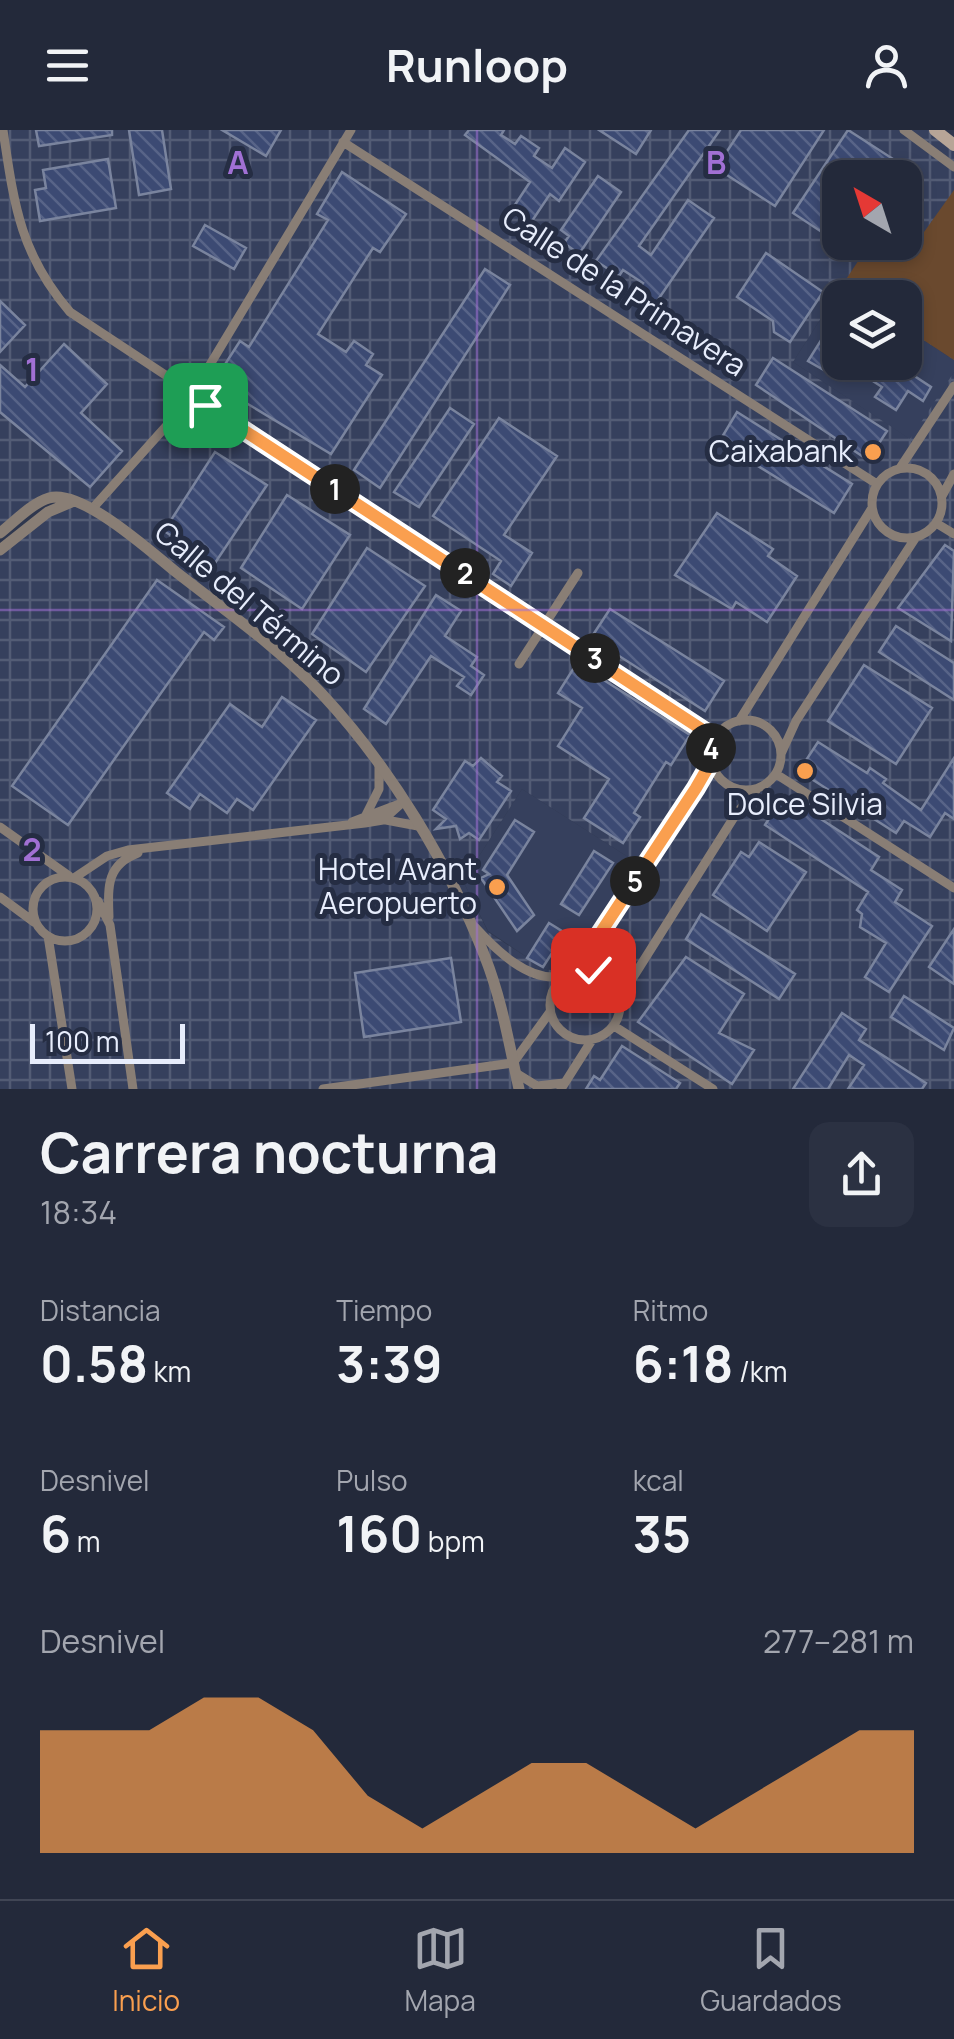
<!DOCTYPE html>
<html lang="es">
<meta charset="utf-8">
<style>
body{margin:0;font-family:Manrope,sans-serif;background:#2b3142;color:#f1f3f6;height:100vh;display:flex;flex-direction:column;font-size:38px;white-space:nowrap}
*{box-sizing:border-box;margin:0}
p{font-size:32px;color:#a3a6af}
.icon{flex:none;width:55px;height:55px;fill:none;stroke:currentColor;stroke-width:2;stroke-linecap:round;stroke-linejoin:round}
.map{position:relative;height:959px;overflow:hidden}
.side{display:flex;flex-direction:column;background:#23293a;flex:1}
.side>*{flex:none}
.needle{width:65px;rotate:321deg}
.fabs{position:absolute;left:822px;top:30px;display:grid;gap:20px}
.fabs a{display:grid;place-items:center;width:100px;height:100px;border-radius:20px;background:#23293a;box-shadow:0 5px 15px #0003,0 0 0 2px #404554;font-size:50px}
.scale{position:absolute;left:30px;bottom:25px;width:155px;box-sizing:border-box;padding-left:10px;border:5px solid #e7edfc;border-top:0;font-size:28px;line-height:35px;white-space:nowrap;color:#e7edfc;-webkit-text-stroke:8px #252d43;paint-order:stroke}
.pin{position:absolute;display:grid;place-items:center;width:85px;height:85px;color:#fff;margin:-42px;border-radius:20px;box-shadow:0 5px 15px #0006}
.km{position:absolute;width:50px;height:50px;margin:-25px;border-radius:50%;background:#222;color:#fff;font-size:28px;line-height:50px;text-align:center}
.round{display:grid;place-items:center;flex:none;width:105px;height:105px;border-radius:20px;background:#2b3142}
.summary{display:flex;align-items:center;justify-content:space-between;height:170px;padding:0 40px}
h1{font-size:55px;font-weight:700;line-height:75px}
.metrics{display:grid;grid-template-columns:repeat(3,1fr);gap:15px;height:170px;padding:10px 40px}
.metrics div{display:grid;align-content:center}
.metrics b{font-size:50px;font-weight:700}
.metrics small{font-size:28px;font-weight:400}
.metrics p{font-size:28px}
.chart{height:280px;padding:20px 40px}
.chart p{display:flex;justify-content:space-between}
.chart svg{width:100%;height:180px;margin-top:10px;fill:#fa9f4f;opacity:.7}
header{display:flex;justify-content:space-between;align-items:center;height:130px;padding:0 40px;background:#23293a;font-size:45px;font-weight:700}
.dock{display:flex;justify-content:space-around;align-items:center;height:140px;border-top:2px solid #404554;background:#23293a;font-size:28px;color:#a3a6af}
.dock a{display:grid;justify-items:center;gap:5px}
.dock .on{color:#fa9f4f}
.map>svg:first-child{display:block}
.built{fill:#36405d}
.industrial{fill:url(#industrial-grid);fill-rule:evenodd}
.green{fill:#6a492e}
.building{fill:url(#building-back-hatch);stroke:#7a849e;stroke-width:2.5}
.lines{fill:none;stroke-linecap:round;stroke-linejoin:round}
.minor{stroke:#897e75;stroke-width:9}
.tertiary{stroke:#897e75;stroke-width:11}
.secondary{stroke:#b7a597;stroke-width:12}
.route-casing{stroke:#fff;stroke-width:20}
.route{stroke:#fa9f4f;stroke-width:12}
.grid{fill:none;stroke:#a170d4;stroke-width:2.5;stroke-opacity:0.55}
.poi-dot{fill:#fa9f4f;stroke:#252d43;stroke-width:4}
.labels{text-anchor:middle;stroke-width:10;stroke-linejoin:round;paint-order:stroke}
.street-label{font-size:30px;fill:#e7edfc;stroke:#252d43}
.poi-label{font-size:30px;fill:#e7edfc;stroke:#252d43;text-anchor:end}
.grid-label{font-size:32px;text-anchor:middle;font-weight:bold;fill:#a170d4;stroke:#252d43;stroke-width:10;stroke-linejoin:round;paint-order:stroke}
</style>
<header><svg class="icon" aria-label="menu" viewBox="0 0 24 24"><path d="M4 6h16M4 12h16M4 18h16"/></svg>Runloop<svg class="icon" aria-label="person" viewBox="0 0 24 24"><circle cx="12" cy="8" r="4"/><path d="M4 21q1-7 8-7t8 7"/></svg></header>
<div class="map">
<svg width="954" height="959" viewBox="0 0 954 959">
<defs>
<pattern id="industrial-grid" width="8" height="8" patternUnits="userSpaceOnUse" patternTransform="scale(2.5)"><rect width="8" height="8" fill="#36405d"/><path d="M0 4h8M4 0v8" fill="none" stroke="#535c75"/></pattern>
<pattern id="building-back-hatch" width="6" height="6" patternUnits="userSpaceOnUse" patternTransform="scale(2.5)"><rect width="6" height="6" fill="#3c4a73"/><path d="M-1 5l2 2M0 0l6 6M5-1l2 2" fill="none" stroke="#586488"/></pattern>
</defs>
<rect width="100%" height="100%" fill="#2f374e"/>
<!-- built -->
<path class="built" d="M841,157l17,10 -18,1v64h65v-34l49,32v12l-43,68 -118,-78z
M522,659l117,75 -62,96 -19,12 -15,-4 -55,-37 -25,-50z"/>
<!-- industrial -->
<path class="industrial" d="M0,0h935l19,15v215l-49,-32v-30l-47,-1 -17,-10 -48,75 117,77 44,-67v717h-954v-539l62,-45 -16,-7 -46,35zM840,48h65v64h-65zM522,659l117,75 -62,96 -19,12 -15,-4 -55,-36 -25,-51z"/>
<!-- green -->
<path class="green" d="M954,60v170l-49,-32v-30l-47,-1 -17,-10 29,-44 35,-1v-11l14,8z"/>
<!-- building -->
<path class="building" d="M36,0h76v5l-73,11z
M129,0h33l9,59 -32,6z
M222,0h59l-15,26z
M469,0h35l-3,5 14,9 6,-8 18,12 -5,8 18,12 13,-20 20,14 -26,39 -9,-7 -20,30 -19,-13 19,-29 -65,-47z
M599,0h52l-15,24z
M689,0h31l-81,116 12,9 37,-55 26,18 -59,86 -18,-12 6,-9 -20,-13 -4,6 -23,-15z
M741,0h83l-49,76 -59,-38z
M848,0l59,38 -7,10h-60v66l-47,-31z
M108,29l8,49 -76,13 -5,-31 11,-2 -3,-18z
M342,42l64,42 -26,38 -7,-4 -55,86 28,18 8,-11 19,13 -7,11 16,10 -51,79 -118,-71 27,-42 9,6 79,-127 -11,-6z
M598,46l23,16 -42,62 -15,-11 5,-7 -8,-6z
M205,95l41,23 -12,21 -41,-23z
M766,123l57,39 -33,50 -16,-10 -1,-11 -36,-24z
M485,139l25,16 -130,203 -26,-18z
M0,171l25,24 -25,27z
M840,180v35l-16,25 -16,-9z
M64,214l43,40 -26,29 41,38 -32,36 -90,-75v-47l25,22z
M773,228l114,73 -19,29 -112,-75z
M856,232h37l38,25 -8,14 -15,-10 -12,19 -21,-13 7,-10 -20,-13 -4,6 -9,-6z
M450,278l24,16 -55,83 -25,-15z
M737,282l115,72 -18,29 -115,-71z
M499,288l58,38 -53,79 28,18 -21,33 -18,-12 8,-13 -68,-45z
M215,322l52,33 -56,84 -36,-24 3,-5 -14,-9z
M287,365l63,40 -48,74 -61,-41z
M717,383l56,36 -5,7 29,20 -30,46 -31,-20 -4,7 -57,-34z
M945,415l9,6 -3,90 -53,-33z
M367,418l58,38 -59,86 -54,-38z
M157,450l67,47 -10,13 -10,-8 -136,193 -56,-39z
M436,465l25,16 -16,25 32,21 -6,9 13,9 -13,20 -14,-9 7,-9 -33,-21 -45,68 -22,-15z
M610,479l114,72 -19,30 -114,-73z
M896,496l58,37v37l-75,-48z
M577,533l113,72 -19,30 -5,-3 -32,51 6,4 -17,26 -39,-25 25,-39 -51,-33 24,-38 -24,-15z
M864,535l68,43 -36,56 -68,-43z
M282,567l34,23 -63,90 -16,-11 -10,14 -27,-19 -10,15 -23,-16 63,-89 32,23z
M818,612l49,31 3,-5 16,11 -3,4 38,27 33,-52v61l-9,-6 -15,24 -26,-16 -8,12 -97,-62z
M481,628l21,18 -5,6 14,9 -32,49 -10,-7 -9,6 -4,-13 -20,3 10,-10 -13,-9 32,-49 8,5z
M784,665l95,62 -8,13 31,20 -7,12 37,24 -43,66 -24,-15 21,-34 -26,-16 2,-13 -5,-4 11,-18 -103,-67z
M515,690l19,12 -27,43 27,40 -17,16 -36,-53 8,-4 -6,-4z
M759,712l47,30 -39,59 -54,-36 28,-43 8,5z
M594,721l19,12 -34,52 -18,-11z
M701,784l94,60 -16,25 -93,-60z
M549,793l16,10 -22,34 -16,-9z
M954,799v55l-25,-17z
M686,827l58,37 -25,39 35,17 -22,34 -94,-62z
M451,828l10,64 -97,15 -9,-64z
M904,866l50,32 -10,22 -53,-33z
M842,883l24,16 -7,11 67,43 -4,6h-74l16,-24 -15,-10 -21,34h-35z
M622,916l58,37 -4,6h-90l8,-13 6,4z"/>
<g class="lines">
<!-- minor -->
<path class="minor" d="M3,0c11,74 17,124 67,182l645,426
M904,0l50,37
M343,12l534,342
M872 373a35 35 0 1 1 70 0a35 35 0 1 1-70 0Z
M900,338l54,-82
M942,366l12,-22
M92,379l85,-95 25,-36 149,-248
M936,393l18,11
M519,534l59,-91
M711 625a35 35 0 1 1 70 0a35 35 0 1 1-70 0Z
M739,591l133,-213
M781,624l15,-33 120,-184
M776,644l178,114
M366,685l13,-26v-23
M386,690l32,6
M352,692l50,-19
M0,697l69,49
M33 779a32 32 0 1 1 64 0a32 32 0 1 1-64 0Z
M74,748l33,-22 21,-6 237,-27 18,-3 19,-17
M0,767l34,25
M98,771l12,24 23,164
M109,787c-1,-30 -3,-52 29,-64
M475,797c21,23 54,56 87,49
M48,806l24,153
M550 875a35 35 0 1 1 70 0a35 35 0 1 1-70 0Z
M576,840l135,-208
M620,868l116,-184 21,-25
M614,896l99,63
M516,943l21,13 27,-3
M323,959l190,-26 37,-51
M561,959l31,-49"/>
<!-- tertiary -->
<path class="tertiary" d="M0,403c14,-11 32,-30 49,-35 32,-10 102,54 127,74 50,39 103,76 146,122 68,73 127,170 163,263 17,43 24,87 34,132
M0,420l48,-38 26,-11"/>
<!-- secondary -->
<path class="secondary" d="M935,0l19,15"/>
</g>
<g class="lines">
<defs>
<path id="route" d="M205,275l510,333 -4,24 -15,26 -120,182h17"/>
</defs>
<!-- route casing -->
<use href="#route" class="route-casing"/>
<!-- route -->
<use href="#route" class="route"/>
</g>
<!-- grid -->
<path class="grid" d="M477,0v959M0,480h954"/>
<!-- markers -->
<g class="poi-dot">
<circle cx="873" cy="322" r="10"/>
<circle cx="805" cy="641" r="10"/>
<circle cx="497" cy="757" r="10"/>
</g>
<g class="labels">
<!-- street labels -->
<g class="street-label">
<text transform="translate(624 162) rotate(33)" y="10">Calle de la Primavera</text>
<text transform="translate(249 474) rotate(40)" y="10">Calle del Término</text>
</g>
<!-- poi labels -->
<g class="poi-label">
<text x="853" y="332">Caixabank</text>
<text x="805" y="685" text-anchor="middle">Dolce Silvia</text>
<text x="477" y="750">Hotel Avant<tspan x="477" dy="34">Aeropuerto</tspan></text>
</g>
</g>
<g class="grid-label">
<text x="238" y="44">A</text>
<text x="716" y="44">B</text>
<text x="32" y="251">1</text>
<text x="32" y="731">2</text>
</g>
</svg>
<div class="fabs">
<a><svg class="needle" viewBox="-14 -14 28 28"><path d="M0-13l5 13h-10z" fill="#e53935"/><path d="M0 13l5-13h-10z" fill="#a3a6af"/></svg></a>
<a><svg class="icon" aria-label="layers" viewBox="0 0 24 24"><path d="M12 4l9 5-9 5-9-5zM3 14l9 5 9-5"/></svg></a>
</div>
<div class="scale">100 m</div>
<div class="pin" style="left:205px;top:275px;background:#1e9e55"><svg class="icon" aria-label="arrive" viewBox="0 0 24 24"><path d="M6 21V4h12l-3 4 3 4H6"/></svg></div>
<div class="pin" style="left:593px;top:840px;background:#d93025"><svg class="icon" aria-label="check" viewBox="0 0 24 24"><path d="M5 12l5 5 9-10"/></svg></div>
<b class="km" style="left:335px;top:359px">1</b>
<b class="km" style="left:465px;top:443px">2</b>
<b class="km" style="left:595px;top:528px">3</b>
<b class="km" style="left:711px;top:618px">4</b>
<b class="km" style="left:635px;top:751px">5</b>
</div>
<section class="side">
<div class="summary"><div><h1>Carrera nocturna</h1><p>18:34</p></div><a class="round"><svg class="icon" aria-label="share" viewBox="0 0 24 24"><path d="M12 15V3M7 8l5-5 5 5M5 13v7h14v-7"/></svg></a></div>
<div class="metrics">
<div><p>Distancia</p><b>0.58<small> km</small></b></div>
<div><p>Tiempo</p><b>3:39</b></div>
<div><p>Ritmo</p><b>6:18<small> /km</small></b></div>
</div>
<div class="metrics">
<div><p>Desnivel</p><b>6<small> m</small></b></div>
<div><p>Pulso</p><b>160<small> bpm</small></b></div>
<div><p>kcal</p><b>35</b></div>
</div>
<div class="chart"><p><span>Desnivel</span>277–281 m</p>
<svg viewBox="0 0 160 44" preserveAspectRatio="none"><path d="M0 44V14L10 14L20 14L30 6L40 6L50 14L60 30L70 38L80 30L90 22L100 22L110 30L120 38L130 30L140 22L150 14L160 14V44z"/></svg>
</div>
</section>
<nav class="dock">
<a class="on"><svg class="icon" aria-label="home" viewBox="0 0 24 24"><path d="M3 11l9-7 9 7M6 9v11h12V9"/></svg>Inicio</a>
<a><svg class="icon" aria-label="map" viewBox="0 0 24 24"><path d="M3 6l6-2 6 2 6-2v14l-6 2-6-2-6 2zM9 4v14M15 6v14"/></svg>Mapa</a>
<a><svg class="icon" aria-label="saved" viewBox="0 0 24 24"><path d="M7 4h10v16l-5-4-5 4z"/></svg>Guardados</a>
</nav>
